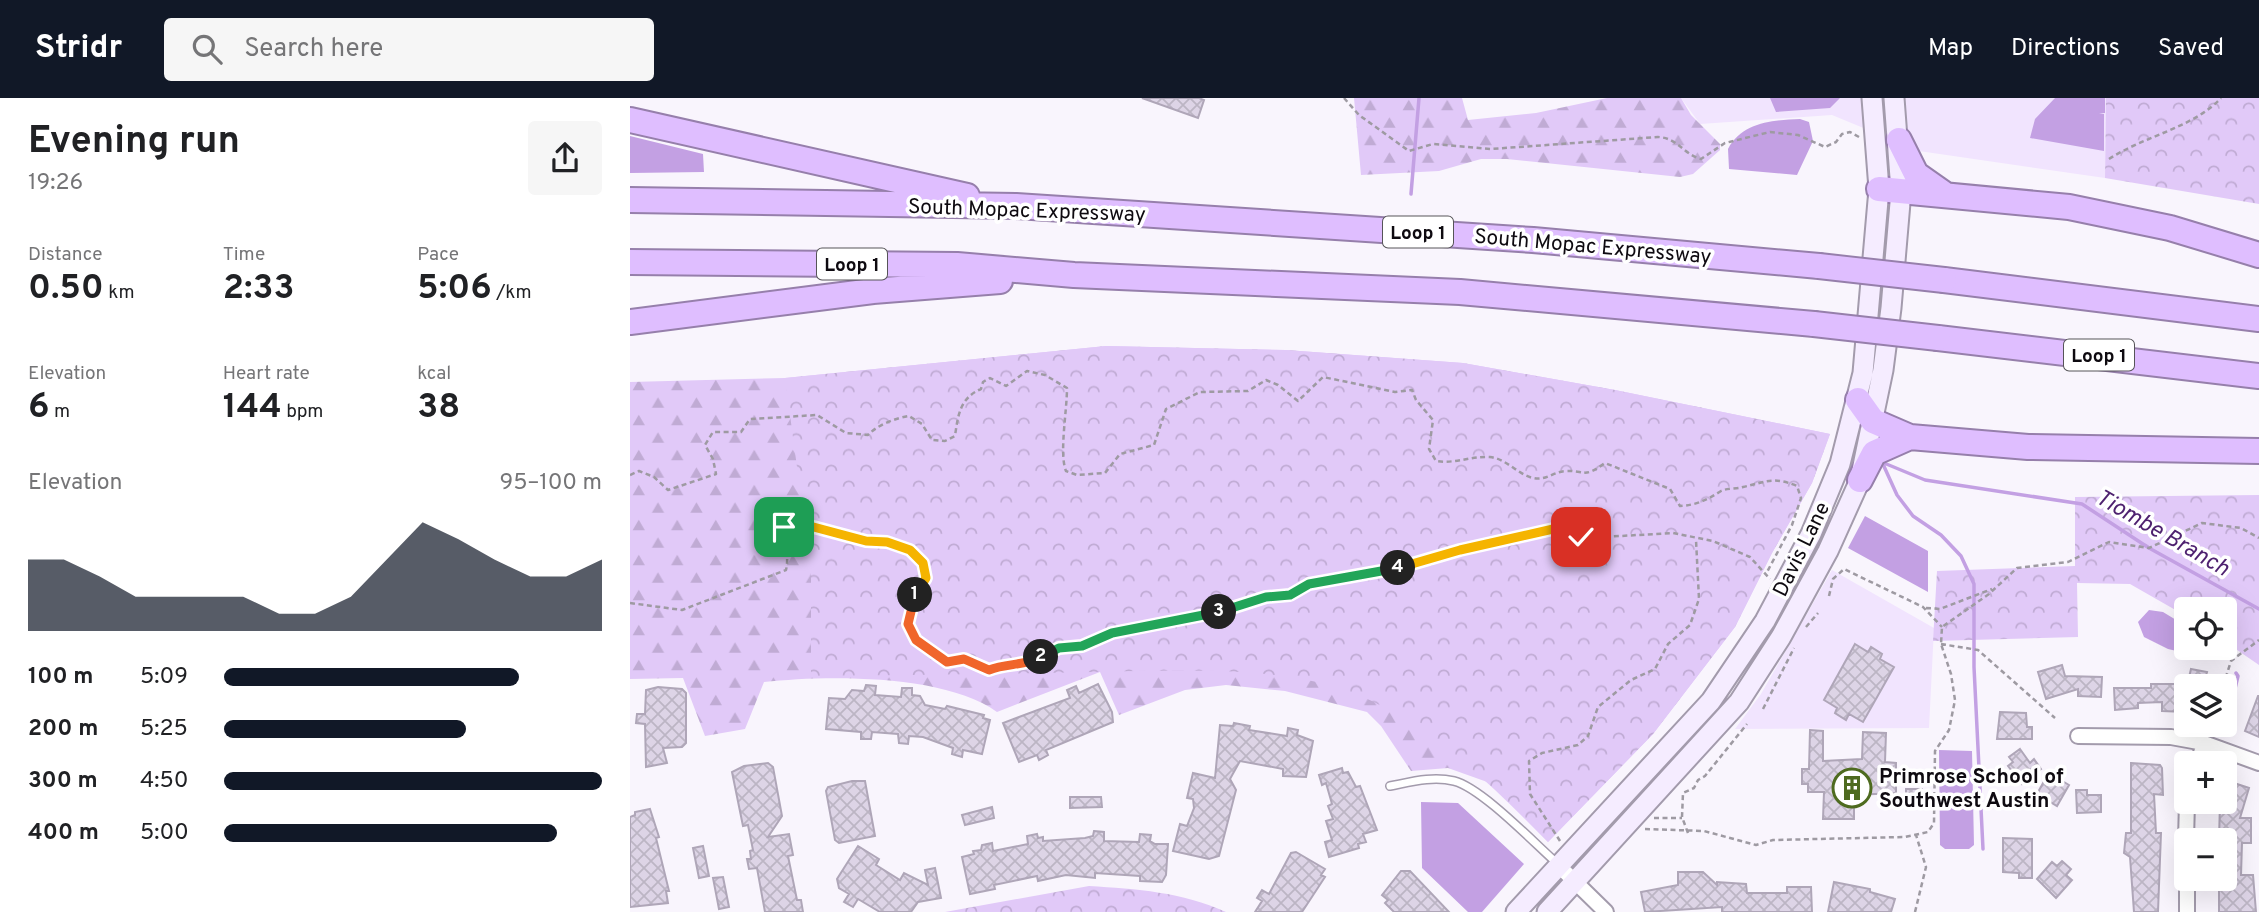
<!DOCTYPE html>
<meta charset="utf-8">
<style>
body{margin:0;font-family:Overpass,sans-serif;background:#f6f6f6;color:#202124;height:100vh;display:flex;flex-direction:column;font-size:26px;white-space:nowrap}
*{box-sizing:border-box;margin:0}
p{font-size:23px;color:#757577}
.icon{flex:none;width:38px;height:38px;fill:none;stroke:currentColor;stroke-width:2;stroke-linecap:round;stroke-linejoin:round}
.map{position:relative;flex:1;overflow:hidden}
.panel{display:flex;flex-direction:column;background:#fff;width:630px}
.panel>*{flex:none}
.controls{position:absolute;left:1544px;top:499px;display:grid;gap:14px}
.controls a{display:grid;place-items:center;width:63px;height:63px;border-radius:7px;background:#fff;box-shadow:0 7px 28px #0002;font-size:35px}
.pin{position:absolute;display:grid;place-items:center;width:60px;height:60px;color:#fff;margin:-30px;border-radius:14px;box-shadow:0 4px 10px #0006}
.km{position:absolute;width:35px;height:35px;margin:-18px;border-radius:50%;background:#222;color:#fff;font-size:19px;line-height:35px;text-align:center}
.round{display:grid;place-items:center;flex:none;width:74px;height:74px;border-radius:7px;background:#f6f6f6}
.head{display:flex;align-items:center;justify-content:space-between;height:119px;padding:0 28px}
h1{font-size:38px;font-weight:700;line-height:52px}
.stats{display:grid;grid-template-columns:repeat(3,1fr);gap:10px;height:119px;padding:7px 28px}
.stats div{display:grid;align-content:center}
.stats b{font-size:35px;font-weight:700}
.stats small{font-size:19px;font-weight:400}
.stats p{font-size:19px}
.chart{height:196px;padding:14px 28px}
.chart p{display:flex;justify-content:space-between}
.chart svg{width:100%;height:126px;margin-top:7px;fill:#111827;opacity:.7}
ul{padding:0 28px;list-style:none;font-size:23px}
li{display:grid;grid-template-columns:112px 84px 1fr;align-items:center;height:52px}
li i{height:18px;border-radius:9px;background:#111827}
header{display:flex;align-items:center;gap:42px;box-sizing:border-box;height:98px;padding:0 35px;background:#111827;color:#fff}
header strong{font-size:33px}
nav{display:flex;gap:38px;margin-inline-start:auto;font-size:24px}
.search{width:490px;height:63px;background:#f6f6f6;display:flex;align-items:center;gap:18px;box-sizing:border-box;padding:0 24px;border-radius:7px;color:#757577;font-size:26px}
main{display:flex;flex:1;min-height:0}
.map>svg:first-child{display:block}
.built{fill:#f1e4fe}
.forest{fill:url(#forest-firs)}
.park{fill:url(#park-crowns)}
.water{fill:#c3a0e3}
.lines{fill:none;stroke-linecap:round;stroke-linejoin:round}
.stream{stroke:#c3a0e3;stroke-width:3.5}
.building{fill:url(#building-cross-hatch);stroke:#afa6b8;stroke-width:2}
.service-casing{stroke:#a39bac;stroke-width:10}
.minor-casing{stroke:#a39bac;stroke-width:18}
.secondary-casing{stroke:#a39bac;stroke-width:23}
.motorway-casing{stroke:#967fab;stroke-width:28}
.path{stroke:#9e9aa2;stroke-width:2.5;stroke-dasharray:5 3.5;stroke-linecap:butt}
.service{stroke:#fff;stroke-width:7}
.minor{stroke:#fff;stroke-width:14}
.secondary{stroke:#f5ecff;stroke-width:19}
.motorway{stroke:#dfbeff;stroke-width:24}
.motorway-bridge-casing{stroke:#967fab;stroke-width:28;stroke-linecap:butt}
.motorway-bridge{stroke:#dfbeff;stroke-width:24}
.split-1-casing{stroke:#fff;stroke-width:14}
.split-2-casing{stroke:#fff;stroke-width:14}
.split-3-casing{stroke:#fff;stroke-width:14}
.split-4-casing{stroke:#fff;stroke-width:14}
.split-5-casing{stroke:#fff;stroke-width:14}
.split-1{stroke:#f5b400;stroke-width:9}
.split-2{stroke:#f0652b;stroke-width:9}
.split-3{stroke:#22a559;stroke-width:9}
.split-4{stroke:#22a559;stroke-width:9}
.split-5{stroke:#f5b400;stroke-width:9}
.labels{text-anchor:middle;stroke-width:7;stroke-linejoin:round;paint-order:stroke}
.shield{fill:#fff;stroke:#565458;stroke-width:2}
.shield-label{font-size:19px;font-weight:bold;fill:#0e0a10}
.street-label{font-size:21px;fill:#0e0a10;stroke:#fff}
.poi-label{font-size:21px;font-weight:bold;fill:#0e0a10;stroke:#fff;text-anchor:start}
.water-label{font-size:23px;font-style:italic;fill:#4f2270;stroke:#fff}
</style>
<header>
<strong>Stridr</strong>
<div class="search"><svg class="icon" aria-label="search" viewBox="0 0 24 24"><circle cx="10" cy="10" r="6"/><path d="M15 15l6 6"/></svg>Search here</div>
<nav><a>Map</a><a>Directions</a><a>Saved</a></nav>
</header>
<main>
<section class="panel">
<div class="head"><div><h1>Evening run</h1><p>19:26</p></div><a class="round"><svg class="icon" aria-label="share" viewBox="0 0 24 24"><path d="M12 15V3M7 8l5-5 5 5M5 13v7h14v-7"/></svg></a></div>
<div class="stats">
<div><p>Distance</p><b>0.50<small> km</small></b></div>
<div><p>Time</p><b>2:33</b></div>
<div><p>Pace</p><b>5:06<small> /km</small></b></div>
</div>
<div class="stats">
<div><p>Elevation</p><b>6<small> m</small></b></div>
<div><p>Heart rate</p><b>144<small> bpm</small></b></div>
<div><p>kcal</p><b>38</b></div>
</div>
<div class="chart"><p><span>Elevation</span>95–100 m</p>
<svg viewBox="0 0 160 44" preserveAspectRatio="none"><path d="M0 44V19L10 19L20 25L30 32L40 32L50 32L60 32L70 38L80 38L90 32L100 19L110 6L120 12L130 19L140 25L150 25L160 19V44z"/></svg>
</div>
<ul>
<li><b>100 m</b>5:09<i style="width:78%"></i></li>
<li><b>200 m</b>5:25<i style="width:64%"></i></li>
<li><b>300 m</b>4:50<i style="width:100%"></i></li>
<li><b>400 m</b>5:00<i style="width:88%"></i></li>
</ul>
</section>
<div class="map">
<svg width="1629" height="814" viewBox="0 0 1629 814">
<defs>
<pattern id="forest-firs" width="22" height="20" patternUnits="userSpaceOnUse" patternTransform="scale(1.75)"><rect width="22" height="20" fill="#e1c9f8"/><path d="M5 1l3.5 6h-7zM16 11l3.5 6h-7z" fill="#c0abd4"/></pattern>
<pattern id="park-crowns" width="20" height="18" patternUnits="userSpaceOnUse" patternTransform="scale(1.75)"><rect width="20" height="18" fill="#e1c9f8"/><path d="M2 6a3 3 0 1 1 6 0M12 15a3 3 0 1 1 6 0" fill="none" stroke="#c0abd4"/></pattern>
<pattern id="building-cross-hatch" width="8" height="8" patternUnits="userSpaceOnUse" patternTransform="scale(1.75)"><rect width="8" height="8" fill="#ddd4e6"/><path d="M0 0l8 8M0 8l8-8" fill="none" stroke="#bcb5c4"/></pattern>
</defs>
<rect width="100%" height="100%" fill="#f9f5fd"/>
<!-- built -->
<path class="built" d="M1051,0h425l-1,80 -186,-27 -87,-36 -132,9z
M1202,472l102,58 -5,100 -194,1 26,-35z"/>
<!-- forest -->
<path class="forest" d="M724,0h108l6,22 68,-7 71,-15h74l10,17 29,29v6l-27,24 -13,3 -173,-18h-26l-42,12 -78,4z
M476,248l180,4 177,13 152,27 215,44 -18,49 -40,70 -37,74 -82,107 -105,108 -58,-59 -42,-15 -37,3 -30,-45 -14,-14 -82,-21 -59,-6 -41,5 -66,25 -19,-43 -103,40c-52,-38 -170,-37 -233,-30l-19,47 -40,7 -22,-58 -53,1v-297l155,-4z"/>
<!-- park -->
<path class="park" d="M1476,0h153v106l-154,-26z
M476,248l180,4 177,13 152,27 215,44 -18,49 -40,70 -37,74 -82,107 -105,108c-58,-58 -115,-116 -192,-148 -72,-30 -185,-23 -263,-22 -94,2 -188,3 -282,4v-105l-26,-193z
M1629,397v170l-35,-24v-32h-38v7l-56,-32 -53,-1 1,54 -145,4 4,-70 138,-5v-69z
M459,788c48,3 93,6 137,26h-281z"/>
<!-- water -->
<path class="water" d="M1140,0h70l-10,10 -54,4z
M1425,0h50v15h-6l5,1v37l-74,-13 5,-19z
M1170,21l9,3 4,19 -16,34 -68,-6 -1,-20c14,-27 45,-29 72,-30z
M0,38l73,18 1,18 -74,1z
M1235,418l63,35v41l-80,-44z
M1519,512l14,2 23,14v22h37l-7,12 -48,-11 -24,-12 -6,-15z
M1309,652l33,1 2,94 -5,4h-24l-5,-4z
M791,704l37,1 66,61 -42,48h-14l-46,-44z"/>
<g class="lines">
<!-- stream -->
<path class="stream" d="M781,96l8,-96
M1252,364l15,33 16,21 28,19 20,21 13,28v83l9,182
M1254,365l41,17 157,24 67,44 110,61
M1589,557l3,3
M1596,628l12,-50 -2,-3"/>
</g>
<!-- building -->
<path class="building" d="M512,0h57l5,2 -6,18z
M1225,546l13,8 3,-5 11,7 -2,5 14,8 -31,55 -14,-8 -3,6 -11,-7 2,-5 -13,-8z
M1432,567l3,11 37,1 -1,20 -23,-1v-7l-32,10 -8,-27z
M1561,571l16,3 -4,14h-16z
M468,586l14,28 1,10 -67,28 2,5 -9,5 -2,-5 -18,7 -16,-39 67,-25 -3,-8 9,-4 3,7z
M1521,586h35v28l-24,-1v-9l-24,1v5l-23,2 -1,-22h37z
M236,587l10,1 -1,9 26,2 1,-9h10v7l8,1 5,9 20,4 2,-3 37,9 -1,3 7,2 -8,34 -19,-4 -1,7 -10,-3 1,-6 -30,-11 -14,-1 -1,8 -9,-1 -1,-9 -26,-2 -1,7h-10v-7l-35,-3 3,-31 16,1 7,-9 12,1z
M28,589l24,2 4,4v50l-4,4 -19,1 4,15 -21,4 -1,-43 -9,-1 1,-9h8l1,-24z
M1628,598h1v41l-14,-6z
M1370,614l26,1 1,14h5v12h-35z
M604,625l16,3 -1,4 38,6 1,-8 10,2 -1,5 16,6 -7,36 -23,-1v-7l-43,-8 -10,18 6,11 -17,66 -10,3 -36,-8 7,-27 7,2 7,-18 -1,-9 -6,-1 6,-25 22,5 5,-53 13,1z
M1180,632l13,1v30l39,-2 1,-27 23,1 -1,29 11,1v30l-42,2v24h-31l1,-27h-16v-8h-6v-15h7z
M1390,651l10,14 4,-4 7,10 -19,15 -14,-18 5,-4 -4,-5z
M138,665l5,4 9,49 -14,21 21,-3 4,21 -5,1 9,44h4l2,12h-38l-8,-44 -8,1 -2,-10h4l-1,-8 3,-1 -5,-25 -5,1 -11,-54 12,-6z
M1501,665l29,2 2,3 1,27 -9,-1 2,39h5l-3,79h-24l-4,-55 -6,-4 2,-20h5z
M712,670l1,5 5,-1 8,15 4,-1 17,44 -14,4 3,8 -8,2 1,4 -30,9 -4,-15 7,-2 -6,-19 7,-2 -5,-13 4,-2 -6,-21 -4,2 -3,-10z
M1417,678l7,8 3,-6 12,7 -12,21 -20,-12z
M222,683h13l10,55 -36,7 -4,-3 -9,-49 2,-4z
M1598,683l21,7 -9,30h11v25h-9l-1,32h12l3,37h-37v-23h4l1,-11v-38h-5l1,-38h4z
M1276,691h16v17h-16z
M1446,692h11v5h14v17l-24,1z
M440,699h31l1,10 -32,1z
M362,709l2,11 -29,7 -3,-10z
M20,711l9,28 -3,1 13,53h-3l2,12 -38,4v-90l5,-2v-3z
M464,733l10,1v9l35,1 1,-8 11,1 -1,6 5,3h13l-2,31 -4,7 -22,-1v-5l-45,-3v5l-29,-3 -28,6 -1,-5 -43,9 1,4 -25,5 -8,-37 12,-3 -1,-3 8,-1 1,-5 10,-2 1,8 35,-7 -1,-8 10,-2 1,4 5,-1v4l42,-3 8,-2z
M1373,740l29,1v39h-13v-5l-16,-1z
M73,748l6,30 -10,2 -6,-30z
M228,748l21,13 -3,6 24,15 4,-7 24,12 -3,-15 10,-2 6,30 -23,4 -7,10h-31l-22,-13 -5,8 -9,-5 5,-8 -10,-6 -2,-9z
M666,754l29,17 -4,6 4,2 -23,35h-47l7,-11 -5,-3 5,-8 7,4 22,-41z
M1432,763l9,8 -5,6 6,5 -16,18 -19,-19 15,-17 5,4z
M771,773h9l39,41h-55l-9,-9 3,-3 -6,-5z
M1048,774h25l14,13v-3l29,2 1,9h40v-6h24l1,25h-90v-5l-77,5 -4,-20 37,-7z
M93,779l6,30 -10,2 -6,-31z
M1204,784l36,7v3l25,7 -4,13h-63z"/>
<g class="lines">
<defs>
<path id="service" d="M760,688c21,-4 42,-10 64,-5 28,7 81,63 105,84"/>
<path id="minor" d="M1448,638l93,1 33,6 55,20
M1568,665l6,-20
M1556,742l1,-38
M929,768l47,46
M1557,780v34"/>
<path id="secondary" d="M886,814l195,-211 54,-80 46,-87 29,-70 23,-91 16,-184 -7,-91
M917,814l192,-210 42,-65 47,-86 32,-71 23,-110 8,-62 10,-117 -7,-93"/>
<path id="motorway" d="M0,22l337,76
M1269,42l17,34 27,19
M1249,91l190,18 101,21 89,27
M0,102l386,6 517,34 286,26
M0,164l327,3 117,10 386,17 354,32
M1314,182l315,39
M0,224l243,-31 127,-10
M1308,240l321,38
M1228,302l15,21 37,16 118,10 231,4
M1230,382l14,-27 36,-16"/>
</defs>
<!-- service casing -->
<use href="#service" class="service-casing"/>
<!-- minor casing -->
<use href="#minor" class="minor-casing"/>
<!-- secondary casing -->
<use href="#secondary" class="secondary-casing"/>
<!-- motorway casing -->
<use href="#motorway" class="motorway-casing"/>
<!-- path -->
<path class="path" d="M714,0l15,17 50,36 24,-7 58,5 167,-12c20,1 25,17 43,22l24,-16 45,-11 28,3 27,12 11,-5 6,-8 8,-2 9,5
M1479,61c35,-23 84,-31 112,-61
M0,377l9,-4 15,6 14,13 48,-16 -3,-15 -8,-14 8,-13h28l9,-13 67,-4 29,18 22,2c9,-10 28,-17 41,-19l13,8 10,16 13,1 10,-5c3,-21 5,-38 26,-47l2,-7 7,-4 16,8 21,-15 18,4 22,13c0,23 -8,66 -1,83l11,4 28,-2 15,-19 34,-9 12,-36 34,-17 48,-1 18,-11 12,5 20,16 25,-24 72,15 17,-2 4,10 17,20 -4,29 7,12c20,3 34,-5 54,-4 17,2 27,17 43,21 13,3 20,-6 32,-7 21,-1 18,8 40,-8l65,26 10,17c17,-1 27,-6 41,-15 6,-3 15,-2 22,-4 23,-5 30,-11 54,-1l4,12 -9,27 -26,49
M1199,498l4,-17 11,-10 79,38 19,20
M0,505l52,7 104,-40c4,-17 -4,-27 -2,-43l7,-6 75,20 21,1 23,8 14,13 2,15c-31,48 -19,54 21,84l17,-3 25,11 19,-7 18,2 33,-17 23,-2 30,-13 68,-11 60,-15 26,-10 24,-2 19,-11 100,-18 50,-16 103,-23 23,11 88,-5 40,8 37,16 20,22
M1296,510l14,1 52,-20
M1176,529l12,-14
M1311,546l37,6 77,68
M1593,588l8,-25 28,-21
M1133,611l31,-61
M1024,720h28
M1015,731l59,2 52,14 17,-5 132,-3 23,-5 6,-9 1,-72 14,-21 6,-30 -4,-26 -10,-30 1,-17 47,-33 28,-26 51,-6 41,-20 40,6 53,-25 39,5 18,10
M1058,735l-6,-16 1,-24 11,-5 4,-8 7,-4 42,-52
M930,743l-30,-47 -1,-33 13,-8 36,-8 10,-9 10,-29 33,-27 24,-11 13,-25 22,-19 9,-26 -3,-59
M1285,814l11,-45 -10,-32"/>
<!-- service -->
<use href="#service" class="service"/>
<!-- minor -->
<use href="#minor" class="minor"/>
<!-- secondary -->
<use href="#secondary" class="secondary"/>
<!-- motorway -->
<use href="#motorway" class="motorway"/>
<defs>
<path id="motorway-bridge" d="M1189,168l125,14
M1184,226l124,14"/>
</defs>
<!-- motorway-bridge casing -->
<use href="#motorway-bridge" class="motorway-bridge-casing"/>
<!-- motorway-bridge -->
<use href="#motorway-bridge" class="motorway-bridge"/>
</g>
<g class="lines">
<defs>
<path id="split-1" d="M154,429l7,-6 75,20 21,1 23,8 13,13 3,15 -11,17"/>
<path id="split-2" d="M285,497l-7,29 8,16 31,22 17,-3 25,11c18,-7 35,-4 52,-13"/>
<path id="split-3" d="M411,559l18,-9 23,-2 30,-13 107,-21"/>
<path id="split-4" d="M589,514l47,-15 24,-2 19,-11 89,-16"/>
<path id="split-5" d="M768,470l62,-18 102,-23 19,10"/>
</defs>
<!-- split-1 casing -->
<use href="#split-1" class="split-1-casing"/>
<!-- split-2 casing -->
<use href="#split-2" class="split-2-casing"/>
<!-- split-3 casing -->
<use href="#split-3" class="split-3-casing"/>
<!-- split-4 casing -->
<use href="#split-4" class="split-4-casing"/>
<!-- split-5 casing -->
<use href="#split-5" class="split-5-casing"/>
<!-- split-1 -->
<use href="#split-1" class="split-1"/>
<!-- split-2 -->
<use href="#split-2" class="split-2"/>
<!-- split-3 -->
<use href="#split-3" class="split-3"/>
<!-- split-4 -->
<use href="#split-4" class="split-4"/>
<!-- split-5 -->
<use href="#split-5" class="split-5"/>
</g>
<!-- icons -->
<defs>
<symbol id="building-ring" viewBox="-11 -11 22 22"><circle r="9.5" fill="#fff" stroke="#4e6b1f" stroke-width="1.5"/><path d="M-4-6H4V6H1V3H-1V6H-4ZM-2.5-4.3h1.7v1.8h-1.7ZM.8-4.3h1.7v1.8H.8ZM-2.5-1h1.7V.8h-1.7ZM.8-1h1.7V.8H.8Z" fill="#4e6b1f"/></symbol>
</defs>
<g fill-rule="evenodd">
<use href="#building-ring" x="1200" y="668" width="44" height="44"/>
</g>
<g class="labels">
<!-- shield labels -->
<g class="shield">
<rect x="753" y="118.5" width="70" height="31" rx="5"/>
<rect x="187" y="150.5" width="70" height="31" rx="5"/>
<rect x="1434" y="241.5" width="70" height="31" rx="5"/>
</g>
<g class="shield-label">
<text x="788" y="141">Loop 1</text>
<text x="222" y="173">Loop 1</text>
<text x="1469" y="264">Loop 1</text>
</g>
<!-- street labels -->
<g class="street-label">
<text transform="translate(397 112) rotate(2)" y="7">South Mopac Expressway</text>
<text transform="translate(963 148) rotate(5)" y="7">South Mopac Expressway</text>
<text transform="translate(1171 451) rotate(-64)" y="7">Davis Lane</text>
</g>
<!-- poi labels -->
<g class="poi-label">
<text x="1249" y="685">Primrose School of<tspan x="1249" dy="24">Southwest Austin</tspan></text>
</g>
<!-- water labels -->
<g class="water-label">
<text transform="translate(1533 434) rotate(30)" y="8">Tiombe Branch</text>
</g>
</g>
</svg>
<div class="controls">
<a><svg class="icon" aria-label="locate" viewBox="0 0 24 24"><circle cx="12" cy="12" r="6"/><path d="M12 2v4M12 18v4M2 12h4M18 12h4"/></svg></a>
<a><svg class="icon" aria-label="layers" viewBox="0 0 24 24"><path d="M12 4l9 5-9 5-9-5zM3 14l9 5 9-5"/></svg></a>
<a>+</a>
<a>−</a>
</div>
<div class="pin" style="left:154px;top:429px;background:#1e9e55"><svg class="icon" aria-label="arrive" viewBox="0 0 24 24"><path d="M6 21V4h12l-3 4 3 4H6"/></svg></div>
<div class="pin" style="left:951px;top:439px;background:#d93025"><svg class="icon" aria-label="check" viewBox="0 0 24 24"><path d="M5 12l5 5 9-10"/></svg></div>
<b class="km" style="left:285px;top:497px">1</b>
<b class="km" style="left:411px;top:559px">2</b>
<b class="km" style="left:589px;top:514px">3</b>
<b class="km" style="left:768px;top:470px">4</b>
</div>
</main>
